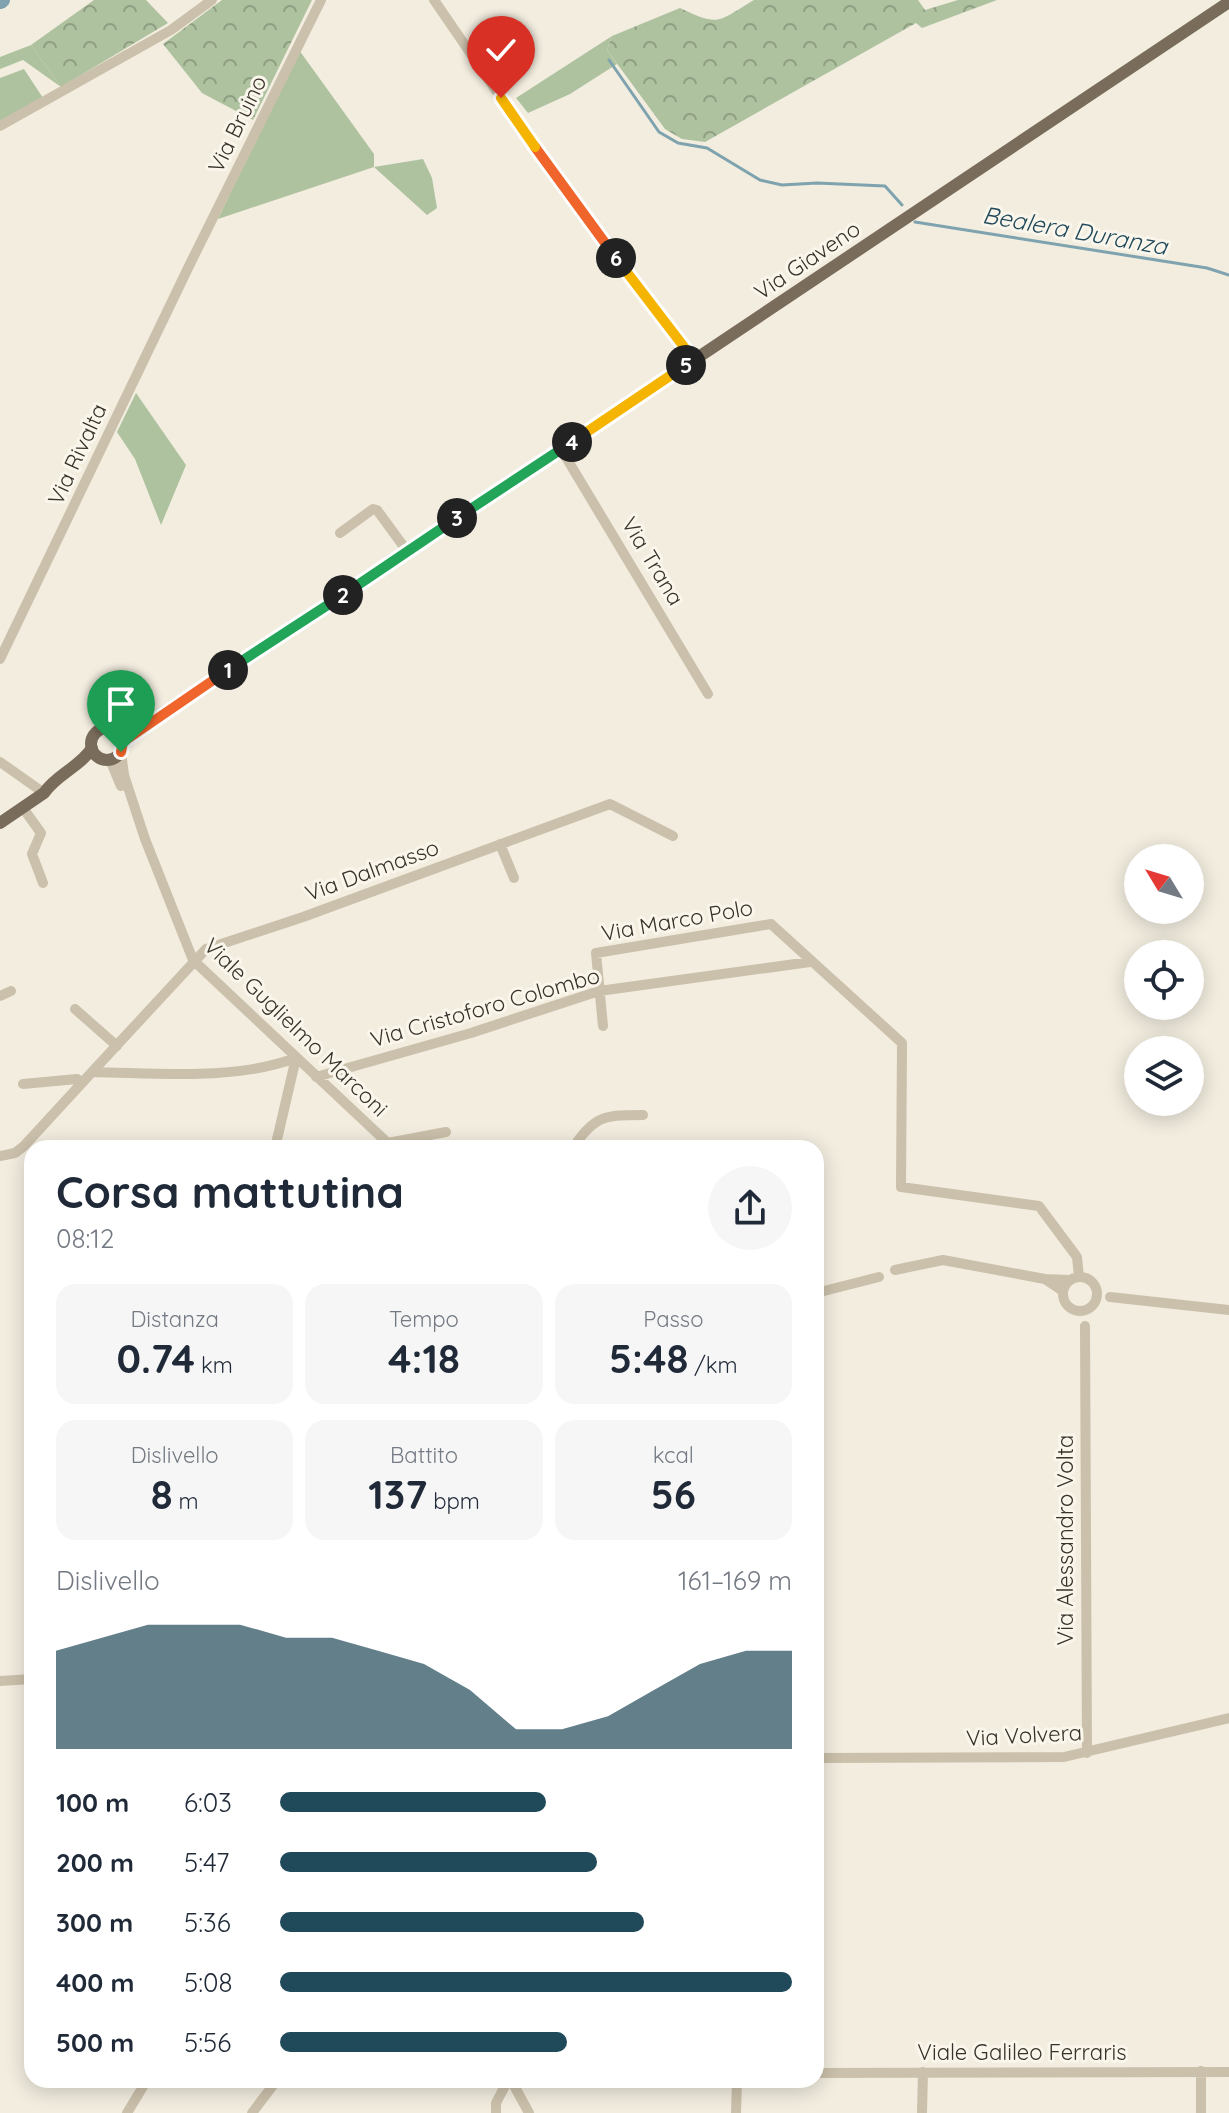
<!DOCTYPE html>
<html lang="it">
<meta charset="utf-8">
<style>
body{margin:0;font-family:Quicksand,sans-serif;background:#f6f6f7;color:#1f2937;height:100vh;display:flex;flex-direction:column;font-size:30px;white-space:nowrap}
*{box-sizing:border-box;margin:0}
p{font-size:26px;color:#747a83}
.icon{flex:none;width:44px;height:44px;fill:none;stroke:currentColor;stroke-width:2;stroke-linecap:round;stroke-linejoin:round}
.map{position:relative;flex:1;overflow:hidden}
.drawer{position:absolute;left:24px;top:1140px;width:800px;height:948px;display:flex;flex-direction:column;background:#fff;border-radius:24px;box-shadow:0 4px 20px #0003}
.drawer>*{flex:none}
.needle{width:52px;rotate:308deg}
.buttons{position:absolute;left:1124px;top:844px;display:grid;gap:16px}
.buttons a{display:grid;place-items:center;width:80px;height:80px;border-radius:50%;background:#fff;box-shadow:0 4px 20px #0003;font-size:40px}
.pin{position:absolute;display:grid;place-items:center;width:68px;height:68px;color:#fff;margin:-82px -34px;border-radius:50% 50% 50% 0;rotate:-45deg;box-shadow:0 0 8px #0007}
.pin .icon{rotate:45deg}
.km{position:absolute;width:40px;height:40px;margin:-20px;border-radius:50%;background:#222;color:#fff;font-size:22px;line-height:40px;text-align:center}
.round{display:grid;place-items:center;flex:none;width:84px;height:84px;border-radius:42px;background:#f6f6f7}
.overview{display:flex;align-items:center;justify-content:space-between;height:136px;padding:0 32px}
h1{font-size:44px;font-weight:700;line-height:60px}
.stats{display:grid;grid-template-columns:repeat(3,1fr);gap:12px;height:136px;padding:8px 32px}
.stats div{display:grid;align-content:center;border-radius:20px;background:#f6f6f7;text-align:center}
.stats b{font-size:40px;font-weight:700}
.stats small{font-size:22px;font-weight:400}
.stats p{font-size:22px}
.chart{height:224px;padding:16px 32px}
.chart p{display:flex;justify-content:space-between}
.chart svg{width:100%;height:144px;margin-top:8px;fill:#20495a;opacity:.7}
ul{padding:0 32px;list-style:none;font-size:26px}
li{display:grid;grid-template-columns:128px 96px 1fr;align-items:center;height:60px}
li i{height:20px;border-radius:10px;background:#20495a}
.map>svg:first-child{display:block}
.grass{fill:#aec29f}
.forest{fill:url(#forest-crowns)}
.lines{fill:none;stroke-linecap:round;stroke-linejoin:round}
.stream{stroke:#7ea3af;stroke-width:3}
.river{stroke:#7ea3af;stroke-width:16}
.minor{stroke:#cbc0ab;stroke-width:10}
.major{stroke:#7a6c5b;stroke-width:12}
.split-1-casing{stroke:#fff;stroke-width:16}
.split-2-casing{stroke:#fff;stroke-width:16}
.split-3-casing{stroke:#fff;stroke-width:16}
.split-4-casing{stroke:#fff;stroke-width:16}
.split-5-casing{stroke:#fff;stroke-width:16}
.split-6-casing{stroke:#fff;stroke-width:16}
.split-7-casing{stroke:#fff;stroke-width:16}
.split-8-casing{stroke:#fff;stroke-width:16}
.split-1{stroke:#f0652b;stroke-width:10}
.split-2{stroke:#22a559;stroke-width:10}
.split-3{stroke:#22a559;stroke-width:10}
.split-4{stroke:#22a559;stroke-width:10}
.split-5{stroke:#f5b400;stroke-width:10}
.split-6{stroke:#f5b400;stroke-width:10}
.split-7{stroke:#f0652b;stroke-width:10}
.split-8{stroke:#f5b400;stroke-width:10}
.labels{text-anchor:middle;stroke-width:6;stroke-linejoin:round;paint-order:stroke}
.street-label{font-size:22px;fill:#38322a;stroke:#faf6ec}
.water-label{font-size:24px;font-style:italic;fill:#20495a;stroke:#faf6ec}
</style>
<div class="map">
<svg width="1229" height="2113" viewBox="0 0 1229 2113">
<defs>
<pattern id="forest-crowns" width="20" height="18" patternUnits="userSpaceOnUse" patternTransform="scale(2)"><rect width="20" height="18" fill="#aec29f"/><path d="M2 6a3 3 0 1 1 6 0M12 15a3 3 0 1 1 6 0" fill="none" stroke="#8f9e82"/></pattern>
</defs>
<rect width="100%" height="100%" fill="#f2eddf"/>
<!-- grass -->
<path class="grass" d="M612,36l-5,14 10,14 -47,30 -42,19 -12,-15z
M31,45l30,42 -38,-27 -23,9v-12z
M299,50l75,104v13l49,-8 9,19 5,30 -10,7 -53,-48 -156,52z
M24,69l19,29 -43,23v-43z
M136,393l50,72 -25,60 -26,-66 -18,-27z"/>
<!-- forest -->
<path class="forest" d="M94,0h52l22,23 -107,64 -30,-42z
M222,0h90l-59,120 -51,-27 -39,-49z
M754,0h164l7,10 33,-10h39l-75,28 -6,-5 -211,119 -23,-3 -17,-10 -58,-79 5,-14 68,-28c40,19 37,14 74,-8z"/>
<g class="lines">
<!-- stream -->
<path class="stream" d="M609,60l50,72 19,11 29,5 53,32 22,5 35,-2 68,3 17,19
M915,222l292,46 22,7"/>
<!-- river -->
<path class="river" d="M0,1l2,-1"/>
<!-- minor -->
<path class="minor" d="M434,0l134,195 126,165
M0,126l171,-96 41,-30
M561,449l147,245
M340,533l33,-24 4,1 30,41
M0,659l189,-393 132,-266
M121,752l3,23 21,64 48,121 200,188
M110,760l11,26
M0,762l44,31
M23,808l18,25 -9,21 11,29
M500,844l14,34
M0,996l11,-5
M75,1009l42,37
M603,1026l-7,-73 175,-29 131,119 -1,144 138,19 38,51 2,20
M92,1072l114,-123 97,-32 307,-113 63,32
M316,1077l155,-44 128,-42 211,-29
M23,1084l54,-5 5,4
M388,1143l58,-11
M275,1148l21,-90
M573,1148c21,-33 33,-33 70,-33
M0,1156l15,-3 9,-7 68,-74c67,1 140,9 204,-14
M895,1270l48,-10 102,19
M1063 1294a17 17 0 1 1 34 0a17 17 0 1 1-34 0Z
M1063,1291l-18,-12 24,1
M816,1293l63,-16
M1110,1297l119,13
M1085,1326l2,427
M0,1681l32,-2
M816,1758l248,-1 165,-39
M1201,2071v42
M816,2073l413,-1
M511,2080l18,33
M127,2113l20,-33
M252,2113l25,-33
M496,2113v-10l12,-23
M736,2113l1,-33
M922,2113l1,-41"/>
<!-- major -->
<path class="major" d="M91 744a16 16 0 1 1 32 0a16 16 0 1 1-32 0Z
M123,742l39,-29 399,-264 668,-447
M0,823l44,-30c13,-19 36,-26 48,-45"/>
</g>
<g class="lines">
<defs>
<path id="split-1" d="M121,752l2,-10 105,-72"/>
<path id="split-2" d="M228,670l115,-75"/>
<path id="split-3" d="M343,595l114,-77"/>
<path id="split-4" d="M457,518l115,-76"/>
<path id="split-5" d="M572,442l114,-77"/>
<path id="split-6" d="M616,258l78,102 -8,5"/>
<path id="split-7" d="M535,147l81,111"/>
<path id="split-8" d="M501,98l34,49"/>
</defs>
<!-- split-1 casing -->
<use href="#split-1" class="split-1-casing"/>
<!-- split-2 casing -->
<use href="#split-2" class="split-2-casing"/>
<!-- split-3 casing -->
<use href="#split-3" class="split-3-casing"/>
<!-- split-4 casing -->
<use href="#split-4" class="split-4-casing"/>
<!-- split-5 casing -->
<use href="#split-5" class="split-5-casing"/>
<!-- split-6 casing -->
<use href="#split-6" class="split-6-casing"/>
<!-- split-7 casing -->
<use href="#split-7" class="split-7-casing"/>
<!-- split-8 casing -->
<use href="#split-8" class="split-8-casing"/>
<!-- split-1 -->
<use href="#split-1" class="split-1"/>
<!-- split-2 -->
<use href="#split-2" class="split-2"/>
<!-- split-3 -->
<use href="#split-3" class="split-3"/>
<!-- split-4 -->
<use href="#split-4" class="split-4"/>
<!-- split-5 -->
<use href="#split-5" class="split-5"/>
<!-- split-6 -->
<use href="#split-6" class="split-6"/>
<!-- split-7 -->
<use href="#split-7" class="split-7"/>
<!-- split-8 -->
<use href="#split-8" class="split-8"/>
</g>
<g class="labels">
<!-- street labels -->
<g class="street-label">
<text transform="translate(237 124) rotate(-64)" y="8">Via Bruino</text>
<text transform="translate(807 260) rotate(-34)" y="8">Via Giaveno</text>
<text transform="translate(77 454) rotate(-65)" y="8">Via Rivalta</text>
<text transform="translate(653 561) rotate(59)" y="8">Via Trana</text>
<text transform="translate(372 870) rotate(-20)" y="8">Via Dalmasso</text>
<text transform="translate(677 920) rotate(-10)" y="8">Via Marco Polo</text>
<text transform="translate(485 1007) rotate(-16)" y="8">Via Cristoforo Colombo</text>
<text transform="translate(296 1027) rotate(44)" y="8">Viale Guglielmo Marconi</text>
<text transform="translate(1065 1540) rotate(-90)" y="8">Via Alessandro Volta</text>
<text transform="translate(1024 1735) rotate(-3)" y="8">Via Volvera</text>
<text x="1022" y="2060">Viale Galileo Ferraris</text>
</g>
<!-- water labels -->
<g class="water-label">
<text transform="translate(1075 231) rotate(10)" y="8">Bealera Duranza</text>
</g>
</g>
</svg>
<div class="buttons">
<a><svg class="needle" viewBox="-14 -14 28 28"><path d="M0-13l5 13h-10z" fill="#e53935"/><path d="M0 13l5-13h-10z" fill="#747a83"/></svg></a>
<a><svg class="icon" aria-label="locate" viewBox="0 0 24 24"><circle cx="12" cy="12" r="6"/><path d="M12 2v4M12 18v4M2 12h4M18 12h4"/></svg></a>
<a><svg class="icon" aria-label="layers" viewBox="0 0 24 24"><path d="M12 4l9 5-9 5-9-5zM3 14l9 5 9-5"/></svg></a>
</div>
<div class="pin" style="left:121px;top:752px;background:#1e9e55"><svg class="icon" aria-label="arrive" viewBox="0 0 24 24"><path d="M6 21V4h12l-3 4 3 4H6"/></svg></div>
<div class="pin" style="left:501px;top:98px;background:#d93025"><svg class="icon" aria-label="check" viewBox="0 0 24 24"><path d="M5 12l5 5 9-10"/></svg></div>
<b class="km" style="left:228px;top:670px">1</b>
<b class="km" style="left:343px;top:595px">2</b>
<b class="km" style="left:457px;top:518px">3</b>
<b class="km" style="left:572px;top:442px">4</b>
<b class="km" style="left:686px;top:365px">5</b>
<b class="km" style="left:616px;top:258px">6</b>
<section class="drawer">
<div class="overview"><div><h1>Corsa mattutina</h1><p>08:12</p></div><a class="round"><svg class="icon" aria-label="share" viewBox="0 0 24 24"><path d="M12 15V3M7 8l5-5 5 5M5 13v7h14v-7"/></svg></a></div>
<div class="stats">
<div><p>Distanza</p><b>0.74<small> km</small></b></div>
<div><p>Tempo</p><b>4:18</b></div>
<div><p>Passo</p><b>5:48<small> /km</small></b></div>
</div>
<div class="stats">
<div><p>Dislivello</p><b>8<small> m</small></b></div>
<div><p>Battito</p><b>137<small> bpm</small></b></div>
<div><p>kcal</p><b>56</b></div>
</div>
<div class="chart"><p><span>Dislivello</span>161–169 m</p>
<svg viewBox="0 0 160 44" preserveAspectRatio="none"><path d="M0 44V14L10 10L20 6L30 6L40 6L50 10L60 10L70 14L80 18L90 26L100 38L110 38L120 34L130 26L140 18L150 14L160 14V44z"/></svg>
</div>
<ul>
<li><b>100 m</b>6:03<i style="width:52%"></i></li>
<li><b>200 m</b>5:47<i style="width:62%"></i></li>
<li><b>300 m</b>5:36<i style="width:71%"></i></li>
<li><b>400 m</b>5:08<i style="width:100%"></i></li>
<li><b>500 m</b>5:56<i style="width:56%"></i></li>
</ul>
</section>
</div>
